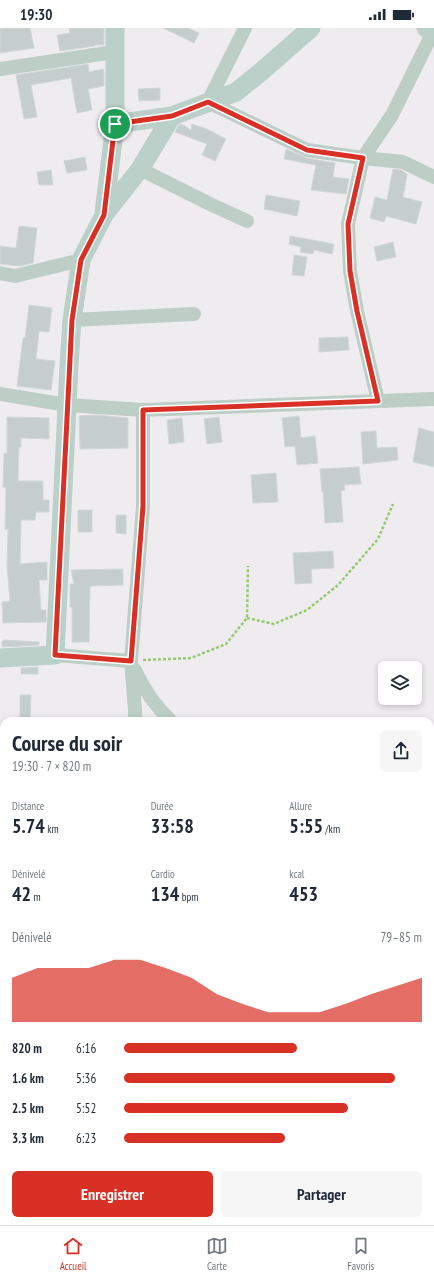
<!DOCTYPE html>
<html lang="fr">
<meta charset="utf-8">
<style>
body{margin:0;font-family:"PT Sans Narrow",sans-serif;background:#f6f6f7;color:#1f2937;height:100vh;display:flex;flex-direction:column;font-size:15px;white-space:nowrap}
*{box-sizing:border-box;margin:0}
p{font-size:13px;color:#747a83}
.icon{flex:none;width:22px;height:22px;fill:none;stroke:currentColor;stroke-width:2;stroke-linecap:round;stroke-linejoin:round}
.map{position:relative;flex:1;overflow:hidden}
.side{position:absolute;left:0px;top:689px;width:434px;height:508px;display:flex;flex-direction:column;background:#fff;border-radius:12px 12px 0 0;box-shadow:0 2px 6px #0003}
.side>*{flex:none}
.fabs{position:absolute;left:378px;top:633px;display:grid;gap:8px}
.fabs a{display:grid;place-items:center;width:44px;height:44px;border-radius:6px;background:#fff;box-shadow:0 2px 6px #0003;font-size:20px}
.pin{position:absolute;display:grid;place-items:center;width:34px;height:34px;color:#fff;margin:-17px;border:2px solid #fff;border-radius:50%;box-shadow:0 1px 4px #0007}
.round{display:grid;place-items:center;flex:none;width:42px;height:42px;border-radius:6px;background:#f6f6f7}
.headline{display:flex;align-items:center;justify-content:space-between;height:68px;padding:0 12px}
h1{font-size:22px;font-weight:600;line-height:30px}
.metrics{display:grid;grid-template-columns:repeat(3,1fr);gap:6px;height:68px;padding:4px 12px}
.metrics div{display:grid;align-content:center}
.metrics b{font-size:20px;font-weight:600}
.metrics small{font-size:11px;font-weight:400}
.metrics p{font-size:11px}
.chart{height:112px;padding:8px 12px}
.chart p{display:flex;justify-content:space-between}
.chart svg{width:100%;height:72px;margin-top:4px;fill:#d93025;opacity:.7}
.primary-button{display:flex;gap:8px;margin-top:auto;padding:8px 12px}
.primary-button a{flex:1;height:46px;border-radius:6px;background:#d93025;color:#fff;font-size:16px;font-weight:600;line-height:46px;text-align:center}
.primary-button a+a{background:#f6f6f7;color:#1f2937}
ul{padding:0 12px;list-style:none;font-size:13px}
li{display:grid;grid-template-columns:64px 48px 1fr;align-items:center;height:30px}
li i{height:10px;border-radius:5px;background:#d93025}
.status{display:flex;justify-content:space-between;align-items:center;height:28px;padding:0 20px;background:#fff;direction:ltr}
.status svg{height:11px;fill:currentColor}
.tabs{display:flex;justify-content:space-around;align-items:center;height:56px;border-top:1px solid #e0e1e3;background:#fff;font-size:11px;color:#747a83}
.tabs a{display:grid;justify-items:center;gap:2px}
.tabs .current{color:#d93025}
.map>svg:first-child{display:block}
.building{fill:#c6cecd;stroke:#d0d8d6}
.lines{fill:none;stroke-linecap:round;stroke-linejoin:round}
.path{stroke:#95ca74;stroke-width:2.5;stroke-dasharray:3 2;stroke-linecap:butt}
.street{stroke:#bdcec7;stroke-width:14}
.secondary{stroke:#bad0c8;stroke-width:19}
.route-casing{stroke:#fff;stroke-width:8}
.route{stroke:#d93025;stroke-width:5}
</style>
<div class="status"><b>19:30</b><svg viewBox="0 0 49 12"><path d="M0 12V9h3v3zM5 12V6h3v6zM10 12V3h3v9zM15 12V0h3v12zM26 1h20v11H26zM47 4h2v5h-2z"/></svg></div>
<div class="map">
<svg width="434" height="1197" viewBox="0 0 434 1197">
<rect width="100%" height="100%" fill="#efecef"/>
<!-- building -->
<path class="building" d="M0,0h30l4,20 -34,5z
M69,0h35v17h-9v1l-35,5 -3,-16 13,-2z
M163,0h25l11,5 -5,10z
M88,36l1,8 14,-3 1,4v13l-16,3 4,21 -15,3 -6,-35 -40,7 6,32 -13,2 -8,-44z
M160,60v12l-21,1 -1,-12z
M181,96l10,6 1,-6 15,5 19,10 -11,22 -13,-6 5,-11 -32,-12 4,-7z
M286,121l20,9 29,5 -2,14 16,2 -3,15 -35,-4 5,-25 -32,-6z
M85,129l2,13 -20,3 -3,-12z
M393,141l8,1 6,4 -4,23 19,5 -6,22 -30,-8 -2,6 -14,-4 5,-21 12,3z
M51,142l2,15h-14l-2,-13z
M266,167l34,6 -3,15 -33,-7z
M19,198l18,2 -4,35 -13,3 -20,-2v-18l16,2z
M290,208l44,8 -2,10 -18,-4 -1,4 -13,-2 1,-5 -12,-3z
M393,214l3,15 -19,4 -3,-14z
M294,227l13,2 -3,19 -12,-1z
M29,277l23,3 -3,24 -10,-1 -3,28 19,2 -4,29 -34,-4 6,-48h2z
M348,309l1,13 -30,2v-14z
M95,387l33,3v30l-48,1 -1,-33z
M299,388l2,22 14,-2 3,27 -21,2 -2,-19 -10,1 -3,-29z
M7,389l42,1v21l-28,-1v9h-2l-1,34h25v19h6v12h-13l-1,8h-14l-1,44 27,-2v18h-8l2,30h5v12l-43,1 -1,-21 8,-1 -3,-35 1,-37h-3l1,-42h-3l1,-34 3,1z
M219,389l3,25 -15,2 -3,-25z
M182,390l2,24 -15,2 -2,-24z
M419,400l15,4v35l-21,-5z
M376,403l1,17 20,-1 1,13 -35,4 -2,-32z
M359,439l2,17 -17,1 1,5 -4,1 2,31 -18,1 -2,-31h-1l-2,-23z
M276,445l2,29 -25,1 -2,-28z
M78,482h14v22h-14z
M116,487h10v19l-10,-1z
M333,523l1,17 -23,1 1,14 -17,1 -2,-31z
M123,541v16l-33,1 -1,56h-17v-35h-2v-23h4l-3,-14z
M3,612l36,2v3l-37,2v-5z
M38,639v7h-17v-6z
M20,667h11l-1,26h-10z"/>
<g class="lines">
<!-- path -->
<path class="path" d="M247,590l27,6 33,-14 31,-25 40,-46 15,-35
M143,632l48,-2 35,-14 21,-26 1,-52
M430,799l4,5"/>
<!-- street -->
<path class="street" d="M245,0l-37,74 99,48 56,8 40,4 31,15
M0,41l114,-17
M140,141l72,36 35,16
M0,245l15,3 66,-16
M72,292l122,-6
M0,366l67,11 76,5 291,-11
M378,373l-21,-90 -7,-40 -2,-47 15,-66 29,-43 41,-83
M55,627l76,6
M135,642c9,20 20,36 36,51
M135,693v-11l-4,-49 12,-155v-96
M0,712h4
M0,812h4
M430,887h4
M430,1034h4
M0,1108h4
M430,1139h4
M0,1164l4,5
M23,1193l3,4
M267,1193v4"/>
<!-- secondary -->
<path class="secondary" d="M426,0l8,4
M115,96l57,-8 64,-24 26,-21 49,-43
M104,185l11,-89v-96
M0,630l55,-3 14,-290 3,-45 9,-60 23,-45 36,-46 32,-53"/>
</g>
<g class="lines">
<defs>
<path id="route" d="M208,74l99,48 56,8 -15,66 2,47 7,40 21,90 -235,9v96l-12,155 -76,-6 17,-335 9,-60 23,-45 11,-91 57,-8z"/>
</defs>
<!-- route casing -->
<use href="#route" class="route-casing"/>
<!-- route -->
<use href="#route" class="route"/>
</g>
</svg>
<div class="fabs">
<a><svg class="icon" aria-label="layers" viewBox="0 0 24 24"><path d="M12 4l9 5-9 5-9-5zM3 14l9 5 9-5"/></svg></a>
</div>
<div class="pin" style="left:115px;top:96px;background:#1e9e55"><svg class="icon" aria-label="arrive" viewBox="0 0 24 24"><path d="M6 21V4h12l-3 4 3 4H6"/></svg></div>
<section class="side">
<div class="headline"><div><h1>Course du soir</h1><p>19:30 · 7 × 820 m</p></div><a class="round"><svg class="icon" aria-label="share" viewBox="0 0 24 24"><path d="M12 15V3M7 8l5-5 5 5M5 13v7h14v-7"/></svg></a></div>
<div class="metrics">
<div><p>Distance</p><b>5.74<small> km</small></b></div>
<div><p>Durée</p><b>33:58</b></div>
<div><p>Allure</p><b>5:55<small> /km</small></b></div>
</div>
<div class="metrics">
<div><p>Dénivelé</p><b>42<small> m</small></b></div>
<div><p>Cardio</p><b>134<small> bpm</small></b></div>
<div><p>kcal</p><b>453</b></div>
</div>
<div class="chart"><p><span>Dénivelé</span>79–85 m</p>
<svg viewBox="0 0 160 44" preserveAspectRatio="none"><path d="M0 44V17L10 11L20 11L30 11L40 6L50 6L60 11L70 17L80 27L90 33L100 38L110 38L120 38L130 33L140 27L150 22L160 17V44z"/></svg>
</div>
<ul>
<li><b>820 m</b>6:16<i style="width:58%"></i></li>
<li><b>1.6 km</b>5:36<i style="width:91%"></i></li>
<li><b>2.5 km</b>5:52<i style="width:75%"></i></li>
<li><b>3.3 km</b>6:23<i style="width:54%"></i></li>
</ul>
<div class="primary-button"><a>Enregistrer</a><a>Partager</a></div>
</section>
</div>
<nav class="tabs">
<a class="current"><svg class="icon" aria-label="home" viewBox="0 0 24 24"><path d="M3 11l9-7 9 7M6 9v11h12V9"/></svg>Accueil</a>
<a><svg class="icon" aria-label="map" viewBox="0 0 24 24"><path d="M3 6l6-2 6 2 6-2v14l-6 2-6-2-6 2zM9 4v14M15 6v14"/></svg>Carte</a>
<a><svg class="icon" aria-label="saved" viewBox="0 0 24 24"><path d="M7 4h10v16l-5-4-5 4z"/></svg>Favoris</a>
</nav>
